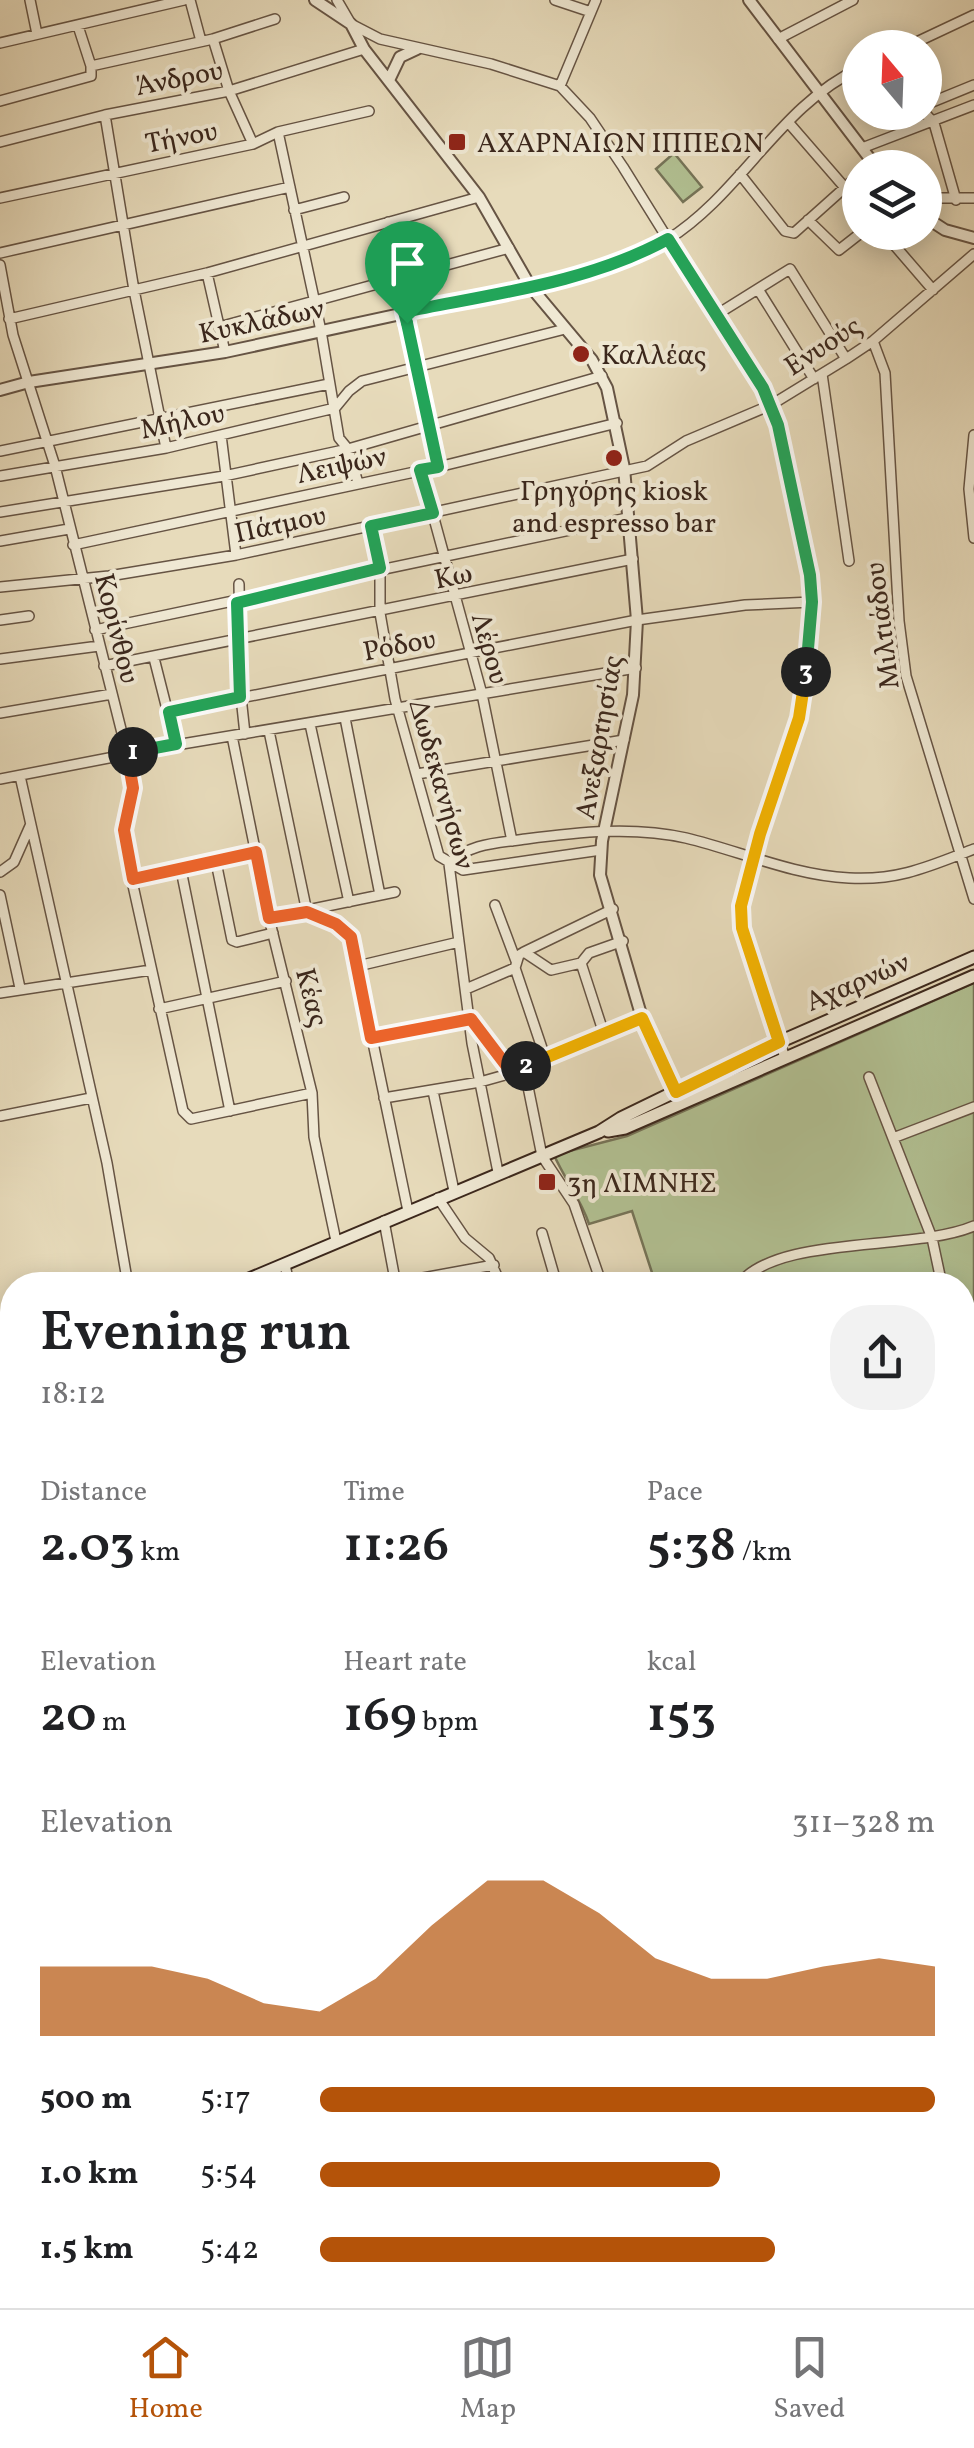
<!DOCTYPE html>
<meta charset="utf-8">
<style>
body{margin:0;font-family:Vollkorn,serif;background:#f2f2f2;color:#202124;height:100vh;display:flex;flex-direction:column;font-size:38px;white-space:nowrap}
*{box-sizing:border-box;margin:0}
p{font-size:32px;color:#757577}
.icon{flex:none;width:55px;height:55px;fill:none;stroke:currentColor;stroke-width:2;stroke-linecap:round;stroke-linejoin:round}
.map{position:relative;flex:1;overflow:hidden}
.side{position:absolute;left:0px;top:1272px;width:975px;height:1038px;display:flex;flex-direction:column;background:#fff;border-radius:40px 40px 0 0;box-shadow:0 5px 25px #0003}
.side>*{flex:none}
.needle{width:65px;rotate:341deg}
.fabs{position:absolute;left:842px;top:30px;display:grid;gap:20px}
.fabs a{display:grid;place-items:center;width:100px;height:100px;border-radius:50%;background:#fff;box-shadow:0 5px 25px #0003;font-size:50px}
.pin{position:absolute;display:grid;place-items:center;width:85px;height:85px;color:#fff;margin:-102px -42px;border-radius:50% 50% 50% 0;rotate:-45deg;box-shadow:0 0 10px #0007}
.pin .icon{rotate:45deg}
.km{position:absolute;width:50px;height:50px;margin:-25px;border-radius:50%;background:#222;color:#fff;font-size:28px;line-height:50px;text-align:center}
.round{display:grid;place-items:center;flex:none;width:105px;height:105px;border-radius:40px;background:#f2f2f2}
.headline{display:flex;align-items:center;justify-content:space-between;height:170px;padding:0 40px}
h1{font-size:55px;font-weight:600;line-height:75px}
.metrics{display:grid;grid-template-columns:repeat(3,1fr);gap:15px;height:170px;padding:10px 40px}
.metrics div{display:grid;align-content:center}
.metrics b{font-size:50px;font-weight:600}
.metrics small{font-size:28px;font-weight:400}
.metrics p{font-size:28px}
.chart{height:280px;padding:20px 40px}
.chart p{display:flex;justify-content:space-between}
.chart svg{width:100%;height:180px;margin-top:10px;fill:#b45309;opacity:.7}
ul{padding:0 40px;list-style:none;font-size:32px}
li{display:grid;grid-template-columns:160px 120px 1fr;align-items:center;height:75px}
li i{height:25px;border-radius:12px;background:#b45309}
.tabs{display:flex;justify-content:space-around;align-items:center;height:140px;border-top:2px solid #e0e0e0;background:#fff;font-size:28px;color:#757577}
.tabs a{display:grid;justify-items:center;gap:5px}
.tabs .on{color:#b45309}
.map>svg:first-child{display:block}
.green{fill:#b2c193;stroke:#767458;stroke-width:2.5}
.water{fill:url(#water-waves);stroke:#728076;stroke-width:2.5}
.lines{fill:none;stroke-linecap:round;stroke-linejoin:round}
.minor-casing{stroke:#665444;stroke-width:12}
.tertiary-casing{stroke:#665444;stroke-width:14}
.secondary-casing{stroke:#3b271c;stroke-width:15}
.minor{stroke:#efe8d3;stroke-width:9}
.tertiary{stroke:#efe8d3;stroke-width:10}
.secondary{stroke:#efe8d3;stroke-width:11}
.split-1-casing{stroke:#fff;stroke-width:20}
.split-2-casing{stroke:#fff;stroke-width:20}
.split-3-casing{stroke:#fff;stroke-width:20}
.split-4-casing{stroke:#fff;stroke-width:20}
.split-1{stroke:#22a559;stroke-width:12}
.split-2{stroke:#f0652b;stroke-width:12}
.split-3{stroke:#f5b400;stroke-width:12}
.split-4{stroke:#22a559;stroke-width:12}
.poi-dot{fill:#8f2418;stroke:#efe8d3;stroke-width:4}
.labels{text-anchor:middle;stroke-width:8;stroke-linejoin:round;paint-order:stroke}
.street-label{font-size:28px;fill:#3b271c;stroke:#efe8d3}
.poi-label{font-size:28px;fill:#3b271c;stroke:#efe8d3;text-anchor:start}
</style>
<div class="map">
<svg width="974" height="2308" viewBox="0 0 974 2308">
<defs>
<pattern id="water-waves" width="16" height="10" patternUnits="userSpaceOnUse" patternTransform="scale(2.5)"><rect width="16" height="10" fill="#97bbb2"/><path d="M0 5q4-4 8 0t8 0" fill="none" stroke="#7c9890"/></pattern>
</defs>
<rect width="100%" height="100%" fill="#e7dbbb"/>
<filter id="stains"><feTurbulence type="fractalNoise" baseFrequency=".002" numOctaves="4"/><feColorMatrix values="0 0 0 0 .2 0 0 0 0 .09 0 0 0 0 .02 0 0 0 .5 -.17"/></filter>
<radialGradient id="worn" r=".72"><stop offset=".6" stop-color="#630" stop-opacity="0"/><stop offset="1" stop-color="#630" stop-opacity=".3"/></radialGradient>
<!-- green -->
<path class="green" d="M674,153l28,34 -19,15 -27,-33z
M974,983v537l-11,5 -1,-240h-306l-24,-74 -43,13c-8,-25 -24,-44 -35,-69l73,-19z
M0,1550l12,21v538l-12,8z"/>
<!-- water -->
<path class="water" d="M7,1799l5,7c0,32 5,74 -4,105l4,1v72l-12,4v-187z"/>
<g class="lines">
<defs>
<path id="minor" d="M30,0l7,34
M190,0l11,41
M337,0l14,24 29,15 111,25 69,22 30,32 33,49 148,238 13,46 28,151 -13,116 -46,140 -13,59 45,141
M555,0l36,12
M78,26l13,40
M213,39l16,52 24,53
M778,39l75,-39
M0,43l184,-43
M904,48l70,-33
M560,86l36,-86
M0,101l91,-25v-10l122,-27 62,-20
M925,105l49,-20
M924,112l10,11 22,77
M105,115l29,175 32,158
M892,118l14,-6
M788,122l72,83
M278,132l43,199 18,107 9,11 10,34
M0,142l105,-27 124,-24 135,-42
M862,148l112,-43
M740,174l45,57 9,2 66,-59
M0,198l253,-54 25,-12 91,-21
M925,201l8,-3h41
M294,210l50,-13
M808,220l31,30 23,-18
M388,222l14,56
M883,232l50,58
M0,253l290,-66
M0,265l13,70 42,131 72,287 6,35 -9,42v15l59,266 8,8 121,-26 2,44 22,104
M207,273l18,79
M389,282l18,41 31,144
M530,286c46,-11 96,-20 137,-46 74,-46 113,-135 193,-172
M758,289l56,90
M716,315l74,-46 56,90
M9,319l198,-46 272,-76
M219,327l290,-79
M873,341l12,32 14,248 7,55 68,223
M822,374l27,187
M221,435l15,120
M974,435l-5,54 5,49
M0,451l329,-67
M421,471l61,223 30,147
M0,476l166,-28 169,-40 14,-17 13,-10 203,-52
M0,512l224,-36 124,-27 254,-73
M371,526l9,42v45l15,86 44,157 24,14 138,-20
M0,541l69,-12
M73,545l365,-78 179,-44
M239,584l2,113 4,37
M0,587l109,-11 127,-21 411,-89 39,-25 85,-36 75,-46 27,-18 101,-87
M0,620l29,-4
M95,630l532,-112
M154,658l22,87
M0,659l99,-13
M104,666l529,-107
M169,712l468,-92 108,-15 67,-3
M0,713l112,-19
M345,718l35,177
M310,724l39,178
M269,731l38,181 29,12 15,13 57,274
M232,736l37,182 43,175
M417,774l207,-34
M20,776l87,387 21,122
M0,779l176,-34 460,-77
M216,862l16,78 5,2 36,-9
M449,864c20,-21 49,-21 77,-25 52,-7 108,-13 160,-1 54,13 106,37 163,40 49,3 81,-12 125,-29
M449,864l23,179 26,129
M181,870l49,241
M0,872l14,-10 16,-36
M133,879l123,-27
M0,895l20,93
M495,905l21,56
M269,918l126,-26
M524,952l27,18 30,-7
M358,966l101,-24
M515,968l30,89
M466,989l49,-21 4,-13 5,-3 89,-43
M0,993l151,-23
M159,1009l127,-28
M604,1034l-23,-71 8,-10 34,-12
M371,1037l100,-18 41,54
M524,1067l18,89 32,48 28,81
M869,1077l63,161 10,47
M433,1091l21,100
M384,1098l96,-16 32,-9 130,-55
M0,1116l91,-18
M893,1138l81,-31
M438,1198l27,40 24,20 12,27
M384,1221l12,64
M542,1233l15,52
M285,1264l4,21
M395,1283l99,-18
M738,1285c39,-51 175,-33 236,-59
M962,1574l12,-2
M962,1730l12,1
M962,1793h12
M962,1859l12,-1
M962,1930l12,1
M962,2041h12
M962,2111h12
M0,2130l12,30
M962,2173l12,1
M0,2258l12,-4
M0,2289l8,19
M69,2298l4,10
M134,2298l4,10
M217,2298l4,10
M393,2298l4,10
M426,2308l16,-10
M641,2308l2,-10
M757,2308l144,-8 22,6 51,-2"/>
<path id="tertiary" d="M315,0l36,24 13,25 115,148 51,89 62,74 15,28 17,80 13,152 -4,75 -31,146 -2,34 42,143 34,74
M749,0l128,168
M390,78l10,-21 17,-8
M925,217l20,13 29,8
M0,390l29,-8 196,-30 305,-66
M962,1673l12,-2
M0,2129l12,-9
M962,2240h12
M487,2298l4,10"/>
<path id="secondary" d="M608,1131l17,-3 349,-152
M235,1285l364,-153 22,-14 140,-68 213,-93
M0,1385l12,-5"/>
</defs>
<!-- minor casing -->
<use href="#minor" class="minor-casing"/>
<!-- tertiary casing -->
<use href="#tertiary" class="tertiary-casing"/>
<!-- secondary casing -->
<use href="#secondary" class="secondary-casing"/>
<!-- minor -->
<use href="#minor" class="minor"/>
<!-- tertiary -->
<use href="#tertiary" class="tertiary"/>
<!-- secondary -->
<use href="#secondary" class="secondary"/>
</g>
<g class="lines">
<defs>
<path id="split-1" d="M133,752l43,-8 -7,-32 71,-15 -3,-94 143,-35 -9,-42 62,-13 -13,-43 18,-3 -31,-144"/>
<path id="split-2" d="M133,752l-6,1 6,35 -9,42 9,49 123,-27 13,66 38,-6 29,12 15,13 20,101 100,-19 41,54 14,-7"/>
<path id="split-3" d="M526,1066l116,-48 34,74 103,-50 -37,-114 -1,-22 19,-72 39,-116 7,-46"/>
<path id="split-4" d="M407,323l-3,-11c88,-18 184,-29 264,-73l95,149 15,37 32,150 2,27 -6,70"/>
</defs>
<!-- split-1 casing -->
<use href="#split-1" class="split-1-casing"/>
<!-- split-2 casing -->
<use href="#split-2" class="split-2-casing"/>
<!-- split-3 casing -->
<use href="#split-3" class="split-3-casing"/>
<!-- split-4 casing -->
<use href="#split-4" class="split-4-casing"/>
<!-- split-1 -->
<use href="#split-1" class="split-1"/>
<!-- split-2 -->
<use href="#split-2" class="split-2"/>
<!-- split-3 -->
<use href="#split-3" class="split-3"/>
<!-- split-4 -->
<use href="#split-4" class="split-4"/>
</g>
<!-- markers -->
<g class="poi-dot">
<rect x="447" y="132" width="20" height="20" rx="5"/>
<circle cx="581" cy="354" r="10"/>
<circle cx="614" cy="458" r="10"/>
<rect x="537" y="1172" width="20" height="20" rx="5"/>
</g>
<g class="labels">
<!-- street labels -->
<g class="street-label">
<text transform="translate(179 77) rotate(-11)" y="10">Άνδρου</text>
<text transform="translate(181 136) rotate(-11)" y="10">Τήνου</text>
<text transform="translate(261 320) rotate(-12)" y="10">Κυκλάδων</text>
<text transform="translate(822 345) rotate(-33)" y="10">Ενυούς</text>
<text transform="translate(182 420) rotate(-12)" y="10">Μήλου</text>
<text transform="translate(341 464) rotate(-12)" y="10">Λειψών</text>
<text transform="translate(280 523) rotate(-12)" y="10">Πάτμου</text>
<text transform="translate(453 575) rotate(-12)" y="10">Κω</text>
<text transform="translate(881 626) rotate(-97)" y="10">Μιλτιάδου</text>
<text transform="translate(118 628) rotate(76)" y="10">Κορίνθου</text>
<text transform="translate(399 644) rotate(-11)" y="10">Ρόδου</text>
<text transform="translate(491 648) rotate(74)" y="10">Λέρου</text>
<text transform="translate(598 737) rotate(-80)" y="10">Ανεξαρτησίας</text>
<text transform="translate(443 784) rotate(74)" y="10">Δωδεκανήσων</text>
<text transform="translate(857 981) rotate(-23)" y="10">Αχαρνών</text>
<text transform="translate(313 997) rotate(75)" y="10">Κέας</text>
</g>
<!-- poi labels -->
<g class="poi-label">
<text x="477" y="152">ΑΧΑΡΝΑΙΩΝ ΙΠΠΕΩΝ</text>
<text x="601" y="364">Καλλέας</text>
<text x="614" y="500" text-anchor="middle">Γρηγόρης kiosk<tspan x="614" dy="32">and espresso bar</tspan></text>
<text x="567" y="1192">3η ΛΙΜΝΗΣ</text>
</g>
</g>
<rect width="100%" height="100%" filter="url(#stains)"/>
<rect width="100%" height="100%" fill="url(#worn)"/>
</svg>
<div class="fabs">
<a><svg class="needle" viewBox="-14 -14 28 28"><path d="M0-13l5 13h-10z" fill="#e53935"/><path d="M0 13l5-13h-10z" fill="#757577"/></svg></a>
<a><svg class="icon" aria-label="layers" viewBox="0 0 24 24"><path d="M12 4l9 5-9 5-9-5zM3 14l9 5 9-5"/></svg></a>
</div>
<div class="pin" style="left:407px;top:323px;background:#1e9e55"><svg class="icon" aria-label="arrive" viewBox="0 0 24 24"><path d="M6 21V4h12l-3 4 3 4H6"/></svg></div>
<b class="km" style="left:133px;top:752px">1</b>
<b class="km" style="left:526px;top:1066px">2</b>
<b class="km" style="left:806px;top:672px">3</b>
<section class="side">
<div class="headline"><div><h1>Evening run</h1><p>18:12</p></div><a class="round"><svg class="icon" aria-label="share" viewBox="0 0 24 24"><path d="M12 15V3M7 8l5-5 5 5M5 13v7h14v-7"/></svg></a></div>
<div class="metrics">
<div><p>Distance</p><b>2.03<small> km</small></b></div>
<div><p>Time</p><b>11:26</b></div>
<div><p>Pace</p><b>5:38<small> /km</small></b></div>
</div>
<div class="metrics">
<div><p>Elevation</p><b>20<small> m</small></b></div>
<div><p>Heart rate</p><b>169<small> bpm</small></b></div>
<div><p>kcal</p><b>153</b></div>
</div>
<div class="chart"><p><span>Elevation</span>311–328 m</p>
<svg viewBox="0 0 160 44" preserveAspectRatio="none"><path d="M0 44V27L10 27L20 27L30 30L40 36L50 38L60 30L70 17L80 6L90 6L100 14L110 25L120 30L130 30L140 27L150 25L160 27V44z"/></svg>
</div>
<ul>
<li><b>500 m</b>5:17<i style="width:100%"></i></li>
<li><b>1.0 km</b>5:54<i style="width:65%"></i></li>
<li><b>1.5 km</b>5:42<i style="width:74%"></i></li>
</ul>
</section>
</div>
<nav class="tabs">
<a class="on"><svg class="icon" aria-label="home" viewBox="0 0 24 24"><path d="M3 11l9-7 9 7M6 9v11h12V9"/></svg>Home</a>
<a><svg class="icon" aria-label="map" viewBox="0 0 24 24"><path d="M3 6l6-2 6 2 6-2v14l-6 2-6-2-6 2zM9 4v14M15 6v14"/></svg>Map</a>
<a><svg class="icon" aria-label="saved" viewBox="0 0 24 24"><path d="M7 4h10v16l-5-4-5 4z"/></svg>Saved</a>
</nav>
